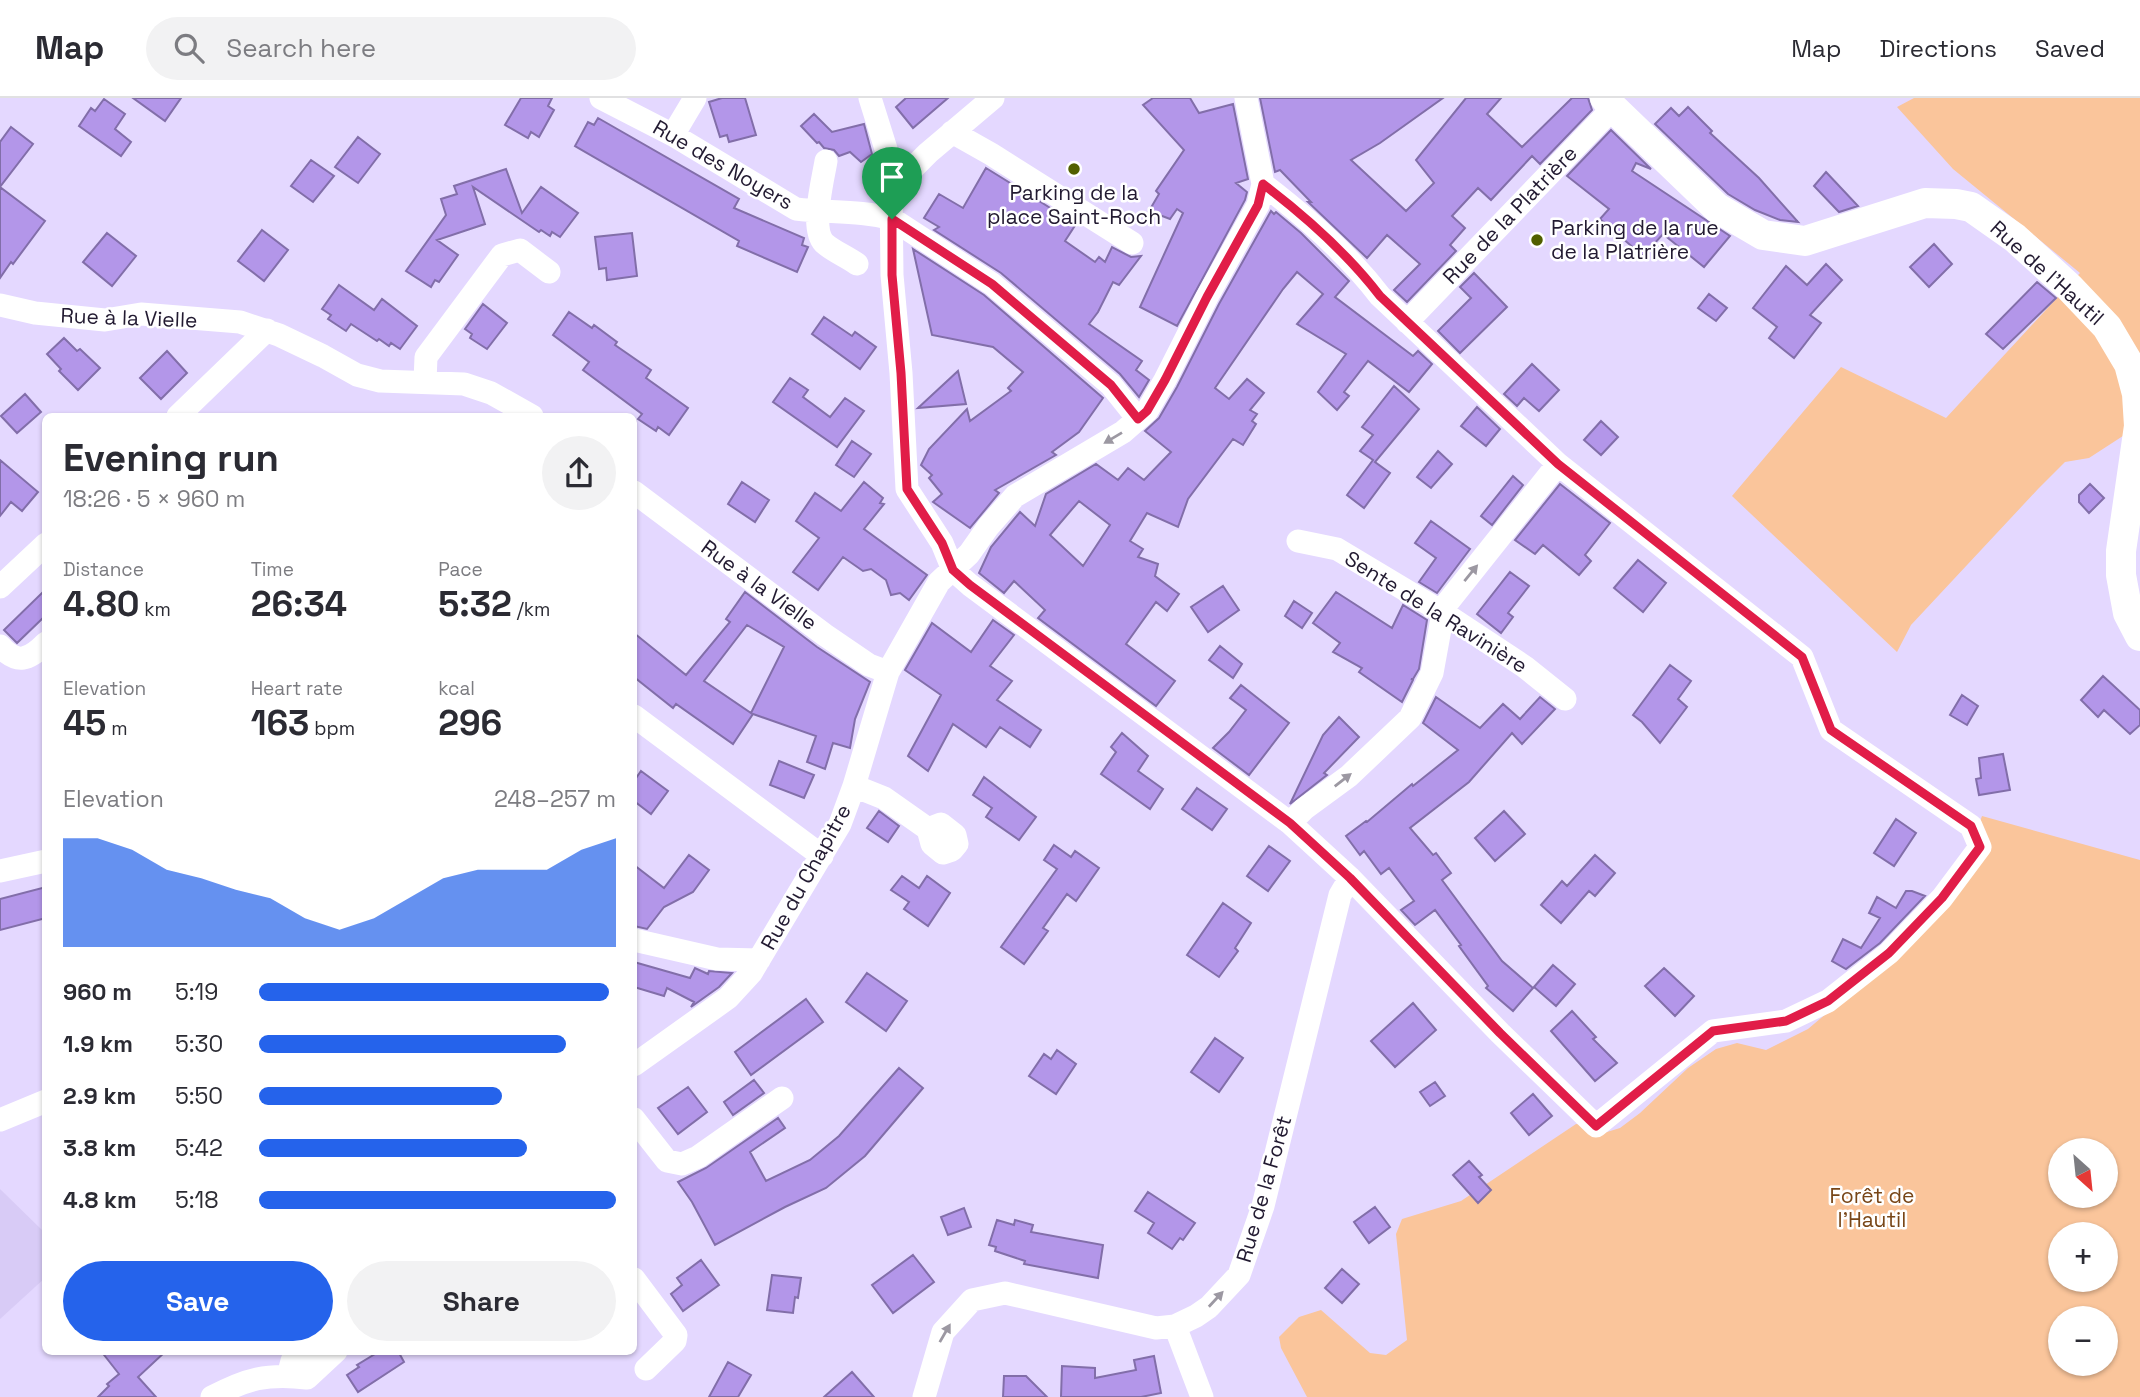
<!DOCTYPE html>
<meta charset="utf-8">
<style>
body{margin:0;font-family:"Space Grotesk",sans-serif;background:#f2f2f3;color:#2b2b33;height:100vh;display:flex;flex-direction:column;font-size:26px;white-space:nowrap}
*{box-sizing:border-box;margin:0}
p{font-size:23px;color:#7c7c81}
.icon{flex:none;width:38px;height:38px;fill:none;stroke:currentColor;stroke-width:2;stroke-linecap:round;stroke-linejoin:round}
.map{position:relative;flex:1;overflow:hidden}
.details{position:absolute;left:42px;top:315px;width:595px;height:942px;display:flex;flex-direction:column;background:#fff;border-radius:10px;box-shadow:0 2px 5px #0004}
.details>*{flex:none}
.needle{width:46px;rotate:153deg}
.buttons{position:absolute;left:2048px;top:1040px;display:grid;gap:14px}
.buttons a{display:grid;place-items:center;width:70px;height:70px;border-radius:50%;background:#fff;box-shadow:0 2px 5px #0004;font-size:35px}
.pin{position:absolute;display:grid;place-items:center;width:60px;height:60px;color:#fff;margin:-72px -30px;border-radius:50% 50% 50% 0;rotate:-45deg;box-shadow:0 0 7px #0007}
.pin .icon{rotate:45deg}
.round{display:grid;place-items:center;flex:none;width:74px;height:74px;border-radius:37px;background:#f2f2f3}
.head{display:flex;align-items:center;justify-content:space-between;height:119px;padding:0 21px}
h1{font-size:38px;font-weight:800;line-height:52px}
.metrics{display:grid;grid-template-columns:repeat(3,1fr);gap:10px;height:119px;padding:7px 21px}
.metrics div{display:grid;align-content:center}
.metrics b{font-size:35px;font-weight:800}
.metrics small{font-size:19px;font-weight:400}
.metrics p{font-size:19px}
.chart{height:196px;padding:14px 21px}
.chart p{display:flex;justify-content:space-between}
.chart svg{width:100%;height:126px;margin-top:7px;fill:#2563eb;opacity:.7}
.action{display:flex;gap:14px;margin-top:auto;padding:14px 21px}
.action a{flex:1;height:80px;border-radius:42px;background:#2563eb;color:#fff;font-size:28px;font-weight:800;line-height:80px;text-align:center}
.action a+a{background:#f2f2f3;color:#2b2b33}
ul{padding:0 21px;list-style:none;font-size:23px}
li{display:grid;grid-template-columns:112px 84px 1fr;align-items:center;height:52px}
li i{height:18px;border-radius:9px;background:#2563eb}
header{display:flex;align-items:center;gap:42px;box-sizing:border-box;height:98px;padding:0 35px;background:#fff;border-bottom:2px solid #e1e1e2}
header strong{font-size:33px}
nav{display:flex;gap:38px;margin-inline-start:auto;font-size:24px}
.search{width:490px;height:63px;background:#f2f2f3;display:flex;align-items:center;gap:18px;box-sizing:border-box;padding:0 24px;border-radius:38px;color:#7c7c81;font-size:26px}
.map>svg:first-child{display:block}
.built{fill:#d8cbf6}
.green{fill:#fac59b;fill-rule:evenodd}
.building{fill:#b396e9;stroke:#826ea9;stroke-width:2;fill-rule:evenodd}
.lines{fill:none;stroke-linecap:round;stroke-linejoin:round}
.minor{stroke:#fff;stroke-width:23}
.major{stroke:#fff;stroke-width:30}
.oneway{fill:#9c98a2}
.route-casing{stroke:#fff;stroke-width:14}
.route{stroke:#e11d48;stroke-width:9}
.poi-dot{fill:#515f00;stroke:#fff;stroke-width:2.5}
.labels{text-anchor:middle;stroke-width:5;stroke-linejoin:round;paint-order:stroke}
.street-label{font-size:21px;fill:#221a31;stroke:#fff}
.poi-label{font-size:21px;fill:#221a31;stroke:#fff}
.park-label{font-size:21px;fill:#784617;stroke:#fff}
</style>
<header>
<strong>Map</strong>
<div class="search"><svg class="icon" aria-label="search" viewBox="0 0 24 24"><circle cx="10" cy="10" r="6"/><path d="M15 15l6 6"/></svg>Search here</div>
<nav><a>Map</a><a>Directions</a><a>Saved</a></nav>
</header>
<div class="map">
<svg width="2140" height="1299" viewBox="0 0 2140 1299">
<rect width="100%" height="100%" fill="#e4d8ff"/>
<!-- built -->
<path class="built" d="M0,1091l45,44 1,44 -46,42z"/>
<!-- green -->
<path class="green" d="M1914,0h226v335l-14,1 -37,24 -24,4 -27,27 -127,136 -14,27 -165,-156 109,-129 105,51 134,-145 -127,-104 -56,-62z
M1982,718l158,44v537h-833l-26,-49 -2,-11 20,-20 22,-7 49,43 16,2 21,-15 -11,-106 6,-15 59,-18 115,-77 20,2 11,6 13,-4 20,-15 48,-45 28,-19 21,-6 29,7 42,-21 83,-70 78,-107zM2060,1052h45v45h-45zM2060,1136h45v45h-45zM2060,1220h45v45h-45z"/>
<!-- building -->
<path class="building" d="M133,0h48l-16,23z
M521,0h31l-4,8 6,4 -15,27 -8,-5 -3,6 -23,-13z
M722,0h23l11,37 -27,7 -2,-7 -7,2 -11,-35z
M906,0h42l-35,30 -17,-21z
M1153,0h37l9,15 34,-9 15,75 -12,4 11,9 -2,8 -68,126 -37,-19 43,-94 -6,-4 -7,10 -21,-8 10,-17 -3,-3 28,-41 -41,-45z
M1260,0h183l-63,45 -29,17 55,51 28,-28 -18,-23 50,-62h35l-14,16 35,33 50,-49h16l4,12 -52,54 -8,-8 -41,44 -13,-12 -26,28 13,12 -15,17 6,6 -49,51 -13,-12 26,-26 -33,-29 -20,23 -59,-56h3l-31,-32 -5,2z
M104,1l21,15 -10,15 16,13 -10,14 -42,-30 12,-18 4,3z
M1688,9l24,24 -2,2 49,45 39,44 -18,-2 -25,-10 -27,-16 -73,-70 16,-16 8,8z
M814,16l18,18 32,-8 8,30 -11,8 -11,-10 -11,4 -5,-6 -10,-2 -5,-6 -2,1 -16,-17z
M598,20l141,81 -5,9 70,30 -2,7 6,2 -11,25 -60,-26 2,-5 -164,-95 13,-24 6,3z
M11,29l22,17 -33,43 45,34 -32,43 -2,-2 -11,16v-136z
M1611,32l40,39 -15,-6 -4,8 98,65 -26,31 -41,-33 -20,22 -43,-37 9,-10 -42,-33z
M358,39l22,17 -22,29 -23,-16z
M311,62l23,16 -21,26 -22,-16z
M986,70l90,56 -11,17 30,21 4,-5 6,5 7,-15 19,10 10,-1 -22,29 -6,-3 -15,30 -9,12 53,37 -6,9 13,10 -10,17 -19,-23 -119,-101 -67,-43 5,-3 -15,-9 15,-24 24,14z
M506,71l16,44 19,-26 37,26 -18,24 -8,-5 -2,4 -9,-6 -2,2 -66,-45 12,37 -48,16 21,15 -19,27 -4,-2 -4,7 -25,-16 40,-56 -5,-16 16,-5 -3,-8z
M1826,74l32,34 -19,6 -25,-26z
M1271,113l3,3 2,-2 25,21 48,48 -14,16 78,59 5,-5 14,13 -23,28 -41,-31 -24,31 5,4 -12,14 -19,-18 28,-38 -49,-30 26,-30 -26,-22 -14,17 -68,99 14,11 18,-20 17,14 -14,17 7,4 -5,7 4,3 -13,21 -10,-6 -45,60 -10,28 -31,-14 -17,28 13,8 -5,8 20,7 -3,12 24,18 -12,17 -11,-9 -30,42 49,37 -19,25 -118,-88 7,-8 -31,-29 -10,12 -25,-20 12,-26 29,-35 15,14 11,-32 50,-30 22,16 10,-12 16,12 27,-28 -26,-21 14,-13 18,-31 42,-83zM1079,403l31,24 -27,41 -33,-31z
M262,132l26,20 -24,31 -26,-20z
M107,135l29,23 -24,30 -29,-24z
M632,135l5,43 -30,4 -1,-12 -7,1 -4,-32z
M1934,146l18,20 -23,23 -19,-20z
M913,151l71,46 119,103 -24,34 -27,20 4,3 -61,35 4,3 -29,35 -37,-26 9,-8 -13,-16 3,-3 -11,-10 8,-16 38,-40 3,12 41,-30 -3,-3 15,-16 -30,-25 -61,-12z
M1826,166l16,16 -32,35 11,8 -27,35 -25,-20 8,-11 -24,-19 33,-42 21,19z
M1474,175l33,34 -47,46 -22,-22 33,-33 -11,-11z
M2037,184l19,16 -53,51 -17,-15z
M339,187l35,25 8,-11 35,27 -17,23 -9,-6 -2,3 -10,-7 -2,2 -26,-17 -5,7 -18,-12 3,-4 -9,-6z
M1709,196l18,14 -11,13 -18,-13z
M483,206l24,19 -20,26 -17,-11 2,-4 -7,-5z
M569,214l23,16 2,-3 23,17 -2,3 36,25 -5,8 42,30 -19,27 -11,-8 -2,4 -18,-12 4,-5 -59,-44 6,-8 -36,-27z
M824,219l28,19 3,-4 21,15 -16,22 -48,-35z
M64,240l13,13 3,-2 20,19 -22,22 -19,-19 2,-2 -14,-15z
M167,253l20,22 -26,26 -21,-21z
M1532,266l27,26 -20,21 -15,-13 -7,8 -13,-12z
M958,273l8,33 -48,4z
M790,280l18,12 -5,7 27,20 15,-19 19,13 -27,36 -64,-45z
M1394,288l25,23 -44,53 15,11 -26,35 -17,-13 26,-35 -13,-9 13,-16 -11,-8z
M25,296l16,18 -24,21 -16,-17z
M1477,309l23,22 -14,17 -25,-20z
M1601,323l17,16 -17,18 -17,-15z
M852,343l19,13 -17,23 -18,-12z
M1438,353l14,13 -21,24 -14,-11z
M0,362l38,32 -16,19 -11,-9 -11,14z
M1513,378l10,9 -31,40 -11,-9z
M742,384l27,18 -14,22 -27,-18z
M864,384l19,16 -3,5 4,1 -20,25 63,46 -18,25 -9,-7 -9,2 -5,-15 -15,-11 -8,2 -20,-14 -25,33 -25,-18 26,-34 -23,-17 19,-28 26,18z
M1560,386l50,39 -25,32 6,6 -12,14 -36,-30 -8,9 -20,-14z
M2090,386l14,14 -15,15 -10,-11v-7z
M1431,423l39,28 -33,44 -18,-11 17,-24 -21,-15z
M1638,462l28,23 -23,29 -29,-24z
M1510,474l19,14 -21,27 5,4 -12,16 -24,-19z
M1223,488l16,24 -31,22 -17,-25z
M46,491v26l-29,28 -13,-13z
M745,494l72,55 53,35 -15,37 -5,29 -17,-5 -8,26 -18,-7 9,-26 -63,-22 -20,30 -57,-40 -3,4 -39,-31v-44l52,42 44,-53 -4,-3zM747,527l37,22 -33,66 -47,-32z
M1336,494l56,36 11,-23 24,15 -8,49 -6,10h-2l2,1 -11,22 -43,-30 3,-4 -29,-16 7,-9 -27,-20z
M1294,503l18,12 -10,15 -17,-12z
M993,522l21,15 -24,31 22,15 -15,19 44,30 -11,17 -30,-20 -14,20 -33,-23 -25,47 -20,-15 33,-61 -36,-25 27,-47 39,29z
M1220,548l22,18 -9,14 -24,-18z
M1670,567l21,16 -13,18 9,8 -27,36 -18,-21 -9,-7z
M2103,578l37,34v15l-10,9 -26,-24 -6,7 -17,-17z
M1241,587l48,38 -40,52 -36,-27 16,-16 17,-22 -16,-12z
M1962,597l16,11 -11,19 -17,-10z
M1436,599l44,31 23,-24 17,15 20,-22 15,12 -33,35 -10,-11 -43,49 -59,46 23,27 3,-2 15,20 -9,7 60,81 31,27 -20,23 -27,-23 2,-2 -29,-40 2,-1 -26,-35 -20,15 -14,-15 13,-9 -25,-33 -8,6 -17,-23 -4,4 -14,-19 20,-15 1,1 45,-38 1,2 45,-36 -35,-27z
M1339,619l20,20 -35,36 3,2 -37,29 33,-69z
M1122,635l26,23 -10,15 25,18 -13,20 -49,-35 15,-22 -5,-5z
M2003,656l7,36 -31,5 -3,-16 5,-1 -2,-20z
M779,663l35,14 -10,23 -34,-13z
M641,673l27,20 -17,23 -17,-13v-20z
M984,679l52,40 -17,23 -33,-23 6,-9 -19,-13z
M1197,690l30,21 -15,21 -30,-21z
M879,713l20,15 -11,16 -21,-14z
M1504,713l21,23 -30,27 -20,-23z
M1896,721l20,14 -22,33 -20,-13z
M1054,747l17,12 4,-6 24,17 -23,33 -9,-7 -24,34 5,3 -24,33 -23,-17 56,-78 -13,-9z
M1269,748l21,15 -22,30 -21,-15z
M689,757l20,15 -16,22 -29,15 -17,22 -13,-3v-61l30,23z
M1595,757l20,18 -20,23 -6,-5 -28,32 -20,-18 21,-24 5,5z
M902,778l17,12 8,-12 23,17 -22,33 -24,-17 5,-7 -18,-12z
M46,789v31l-46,12v-31z
M1906,793h6l13,5 -45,47 -34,26 -14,-8 11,-22 18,9 19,-30 -11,-5 8,-16 19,11z
M1223,805l28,20 -16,25 3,3 -19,26 -32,-22z
M634,864l56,16 5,-10 13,6 1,-3 23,2 -13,14 -28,20 3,-5 -27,-14 -3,8 -30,-9z
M1553,867l22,19 -19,22 -22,-19z
M1664,870l30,28 -19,20 -30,-30z
M867,875l40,28 -21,30 -40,-29z
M806,901l17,23 -72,53 -16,-23z
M1413,905l23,27 -41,37 -24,-26z
M1572,913l24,26 -3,2 24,24 -22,18 -44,-50z
M1215,940l28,20 -24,34 -28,-20z
M1057,952l19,14 -20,30 -27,-18 15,-22 7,5z
M899,970l24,20 -58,68 -39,32 -41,19 -70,38 -23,-43 -14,-20 28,-14 72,-50 7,10 -35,24 16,29 44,-21 29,-24z
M754,982l10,13 -31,22 -9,-13z
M1435,984l10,14 -15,10 -10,-14z
M688,989l19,25 -29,22 -20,-26z
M1533,996l19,22 -23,19 -18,-22z
M1469,1063l13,14 -3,2 12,13 -13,13 -25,-28z
M1148,1094l47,31 -12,17 -3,-2 -8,11 -24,-16 6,-10 -19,-12z
M1375,1109l15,20 -21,16 -15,-21z
M964,1110l7,19 -23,8 -7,-18z
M997,1122l17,5 1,-5 18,5 -2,7 72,13 -5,33 -74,-14 1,-3 -30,-10 1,-4 -7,-2z
M913,1157l21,27 -41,31 -21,-28z
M701,1162l18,25 -36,26 -12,-17 11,-9 -5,-7z
M1342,1171l17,15 -17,19 -17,-15z
M772,1177l29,3 -3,20 -3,-1 -2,16 -26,-3z
M101,1253h65l-28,26 18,20h-58l11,-11 -2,-2 12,-10z
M380,1253h18l6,11 -46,30 -11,-17 12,-8 -2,-2z
M1154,1258l7,37 -20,4h-80l1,-31 33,2v10l41,-8 -2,-10z
M728,1264l23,13 -13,22h-29z
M852,1274l22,25h-50z
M1004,1278h22l21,21h-44z"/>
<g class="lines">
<!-- minor -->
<path class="minor" d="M601,0l72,37 123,74c31,4 65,1 96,10l100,65 119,101 27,34
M870,0l16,51 5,41 1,85 9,98 6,116 35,54 11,27 17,15 320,238 60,55 150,155 96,93 117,-95 73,-10 42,-20 61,-48 53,-55 38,-51 -9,-21 -140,-96 -29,-73 -244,-193 -178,-168c-33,-43 -75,-80 -117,-112
M952,34l39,22 141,89
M673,37l22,-37
M826,63c-3,19 -16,67 -2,82 9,8 23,14 33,21
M891,92l37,-37 65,-55
M0,207l35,8 70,7 36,-6 99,8 39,13 44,21 34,19 23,6 84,3 27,9 41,23
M1407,224l206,-214
M425,283l1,-24 76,-102 18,-5 29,22
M178,318l89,-86
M634,394l191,143 44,30 19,7
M1298,443l39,8 105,63 83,55 40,32
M0,489l46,-43
M0,548c17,19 29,14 46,-3
M634,618l188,140
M854,688l30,12 44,31 4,15 11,9 9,-3 5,-6 -2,-9 -14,-11 -13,5
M1290,725l14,-14 45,-33 61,-58 22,-45 12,-66 114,-143
M0,773l46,-10
M634,842l83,19 42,1
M634,967l94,-67 23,-25 89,-149 14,-38 34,-114 51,-90 30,-28 19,-27 27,-31 108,-64 24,-21 18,-31 42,-83 51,-92 5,-21 -17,-86
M634,1021l33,42 15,3 16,-7 84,-59
M0,1022l46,-19
M634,1181l42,56 -1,6 -29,28
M1175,1228l27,71
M288,1278l4,-15 17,-10
M212,1299c34,-18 55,-24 95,-19l29,-27
M924,1299l19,-65 29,-32 33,-7 151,35 19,-2 21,-10 13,-9 30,-32 24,-69 77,-311 10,-17"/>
<!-- major -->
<path class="major" d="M1605,0l8,10 104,100 46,27 42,6 120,-38 31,1 15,3 44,31 54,49 38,40 22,37 8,30 2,32 -18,125v24l7,38 12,23"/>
</g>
<!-- one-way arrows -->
<defs><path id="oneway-solid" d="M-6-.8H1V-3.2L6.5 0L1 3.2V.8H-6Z" transform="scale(1.75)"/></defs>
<g class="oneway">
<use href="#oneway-solid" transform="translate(1113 340) rotate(149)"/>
<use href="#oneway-solid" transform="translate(1471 475) rotate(-51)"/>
<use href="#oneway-solid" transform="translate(1343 682) rotate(-38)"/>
<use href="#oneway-solid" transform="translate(1216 1201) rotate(-47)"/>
<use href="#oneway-solid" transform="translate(945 1235) rotate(-60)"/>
</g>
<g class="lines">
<defs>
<path id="route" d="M1263,86c42,32 84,69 117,112l178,168 244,193 29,73 140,96 9,21 -38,51 -53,55 -61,48 -42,20 -73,10 -117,95 -96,-93 -150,-155 -60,-55 -320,-238 -17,-15 -11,-27 -35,-54 -6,-116 -9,-98v-56l100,65 119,101 27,34 9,-8 18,-31 42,-83 51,-92z"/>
</defs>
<!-- route casing -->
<use href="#route" class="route-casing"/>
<!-- route -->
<use href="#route" class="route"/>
</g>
<!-- markers -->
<g class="poi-dot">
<circle cx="1074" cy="71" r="7"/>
<circle cx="1537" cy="142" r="7"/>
</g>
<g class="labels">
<!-- street labels -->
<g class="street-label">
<text transform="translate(723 67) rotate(30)" y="7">Rue des Noyers</text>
<text transform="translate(1510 117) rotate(-46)" y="7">Rue de la Platrière</text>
<text transform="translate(2047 175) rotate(42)" y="7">Rue de l'Hautil</text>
<text transform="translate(129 220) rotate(2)" y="7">Rue à la Vielle</text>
<text transform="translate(759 487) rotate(36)" y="7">Rue à la Vielle</text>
<text transform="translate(1436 514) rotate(32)" y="7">Sente de la Ravinière</text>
<text transform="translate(806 779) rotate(-61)" y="7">Rue du Chapitre</text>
<text transform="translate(1264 1091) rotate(-74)" y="7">Rue de la Forêt</text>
</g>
<!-- poi labels -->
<g class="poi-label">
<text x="1074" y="102">Parking de la<tspan x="1074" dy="24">place Saint-Roch</tspan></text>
<text x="1551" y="137" text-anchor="start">Parking de la rue<tspan x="1551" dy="24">de la Platrière</tspan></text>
</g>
<!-- park labels -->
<g class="park-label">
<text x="1872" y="1105">Forêt de<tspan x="1872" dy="24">l'Hautil</tspan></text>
</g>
</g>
</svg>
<div class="buttons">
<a><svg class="needle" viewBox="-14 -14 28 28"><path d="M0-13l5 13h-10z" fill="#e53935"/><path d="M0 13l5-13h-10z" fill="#7c7c81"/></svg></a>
<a>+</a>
<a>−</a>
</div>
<div class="pin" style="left:892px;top:121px;background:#1e9e55"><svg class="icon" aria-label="arrive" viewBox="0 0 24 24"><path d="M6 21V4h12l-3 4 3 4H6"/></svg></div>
<section class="details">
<div class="head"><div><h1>Evening run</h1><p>18:26 · 5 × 960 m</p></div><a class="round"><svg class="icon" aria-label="share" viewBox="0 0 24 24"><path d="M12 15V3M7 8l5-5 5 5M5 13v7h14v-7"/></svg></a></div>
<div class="metrics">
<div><p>Distance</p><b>4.80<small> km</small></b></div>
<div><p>Time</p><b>26:34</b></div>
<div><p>Pace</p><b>5:32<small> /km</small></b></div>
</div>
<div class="metrics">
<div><p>Elevation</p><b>45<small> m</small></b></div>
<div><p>Heart rate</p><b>163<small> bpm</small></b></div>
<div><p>kcal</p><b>296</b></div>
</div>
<div class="chart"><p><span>Elevation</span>248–257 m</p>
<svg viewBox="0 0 160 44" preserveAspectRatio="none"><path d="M0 44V6L10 6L20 10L30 17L40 20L50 24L60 27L70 34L80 38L90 34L100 27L110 20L120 17L130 17L140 17L150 10L160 6V44z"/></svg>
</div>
<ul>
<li><b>960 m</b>5:19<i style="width:98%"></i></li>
<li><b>1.9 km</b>5:30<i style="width:86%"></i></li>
<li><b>2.9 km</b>5:50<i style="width:68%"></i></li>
<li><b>3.8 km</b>5:42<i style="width:75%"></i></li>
<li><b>4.8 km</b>5:18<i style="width:100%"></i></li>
</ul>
<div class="action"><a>Save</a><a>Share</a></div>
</section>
</div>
